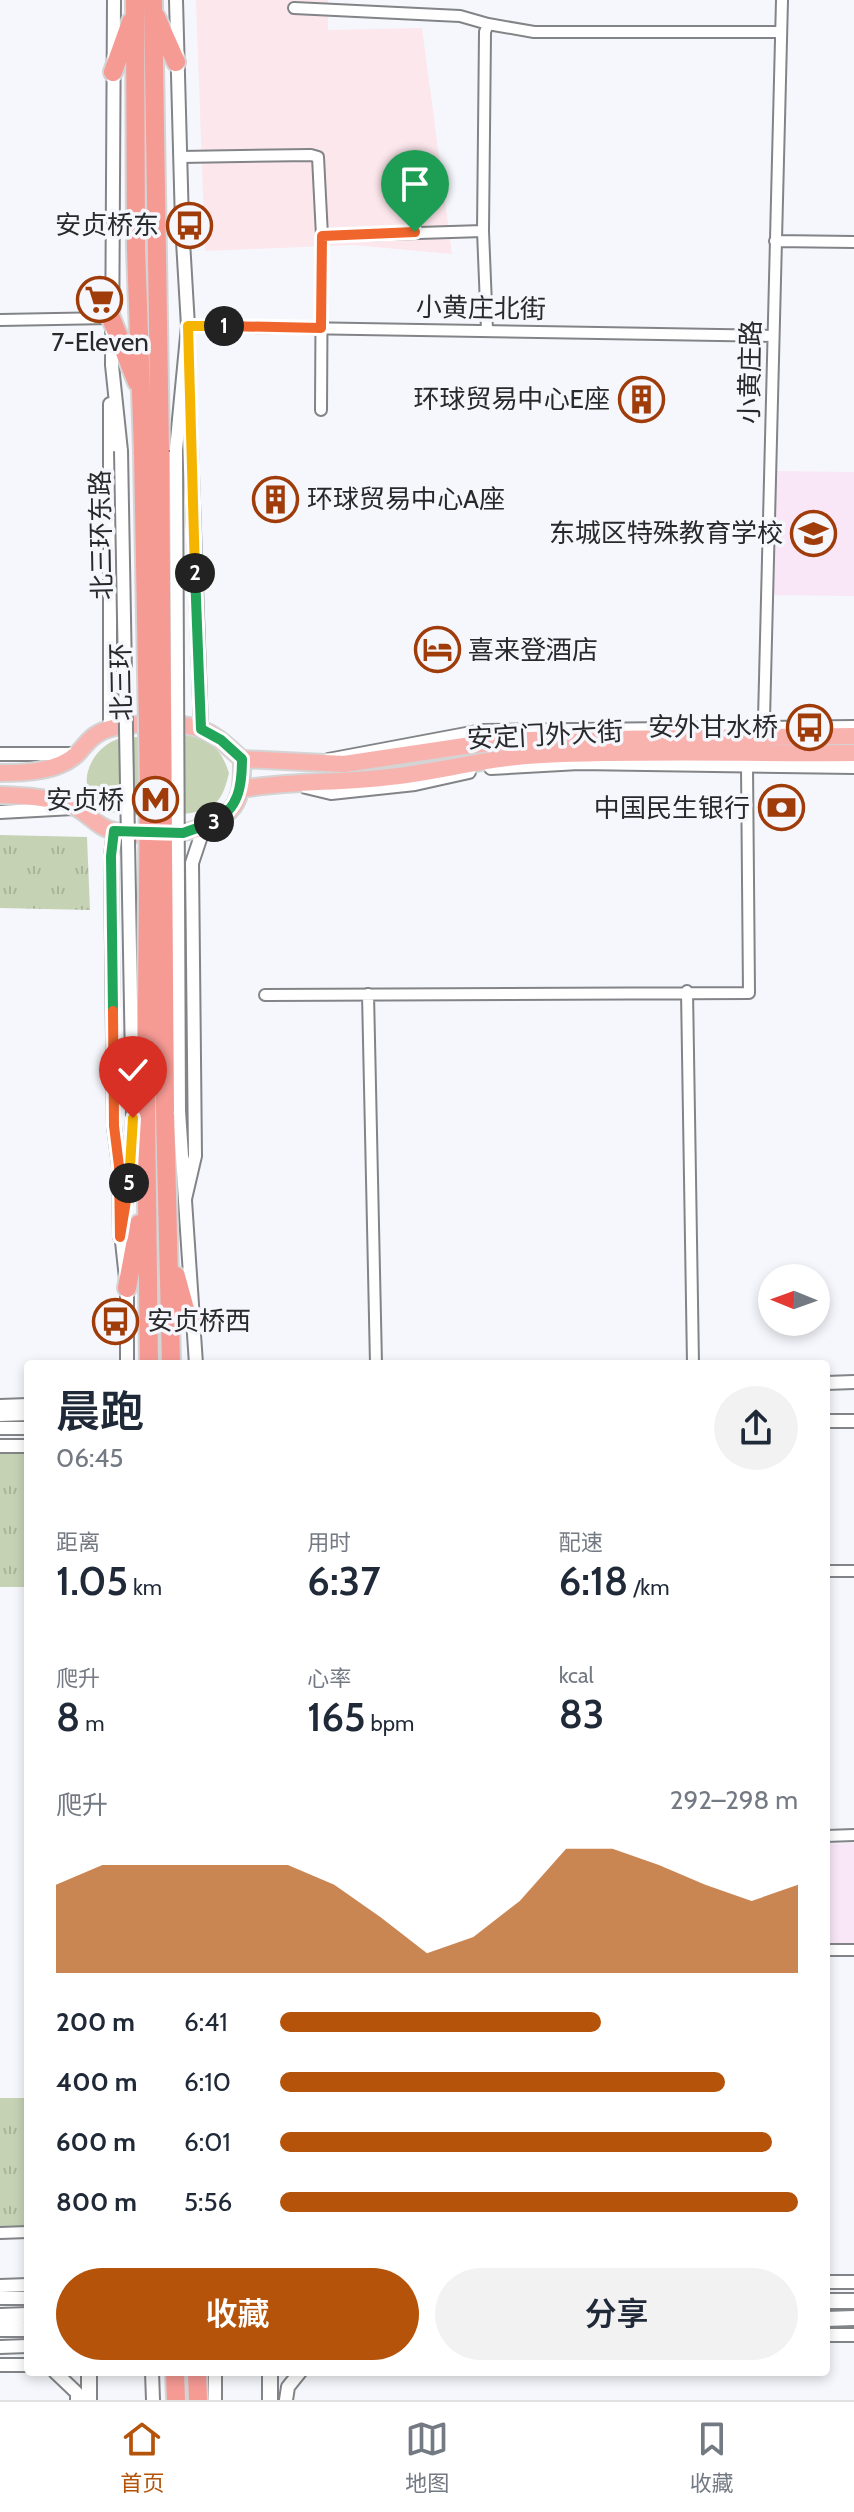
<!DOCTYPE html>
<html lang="zh">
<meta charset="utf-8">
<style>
body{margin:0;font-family:Cabin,"Noto Sans SC",sans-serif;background:#f2f2f3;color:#1f2937;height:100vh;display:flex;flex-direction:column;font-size:30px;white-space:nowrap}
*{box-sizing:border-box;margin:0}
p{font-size:26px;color:#747a83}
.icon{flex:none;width:44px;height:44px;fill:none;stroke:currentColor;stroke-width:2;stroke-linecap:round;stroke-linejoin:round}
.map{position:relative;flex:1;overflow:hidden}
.sheet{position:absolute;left:24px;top:1360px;width:806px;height:1016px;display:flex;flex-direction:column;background:#fff;border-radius:8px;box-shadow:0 4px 12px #0003}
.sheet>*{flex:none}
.needle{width:52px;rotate:271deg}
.tools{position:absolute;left:758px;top:1264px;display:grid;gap:16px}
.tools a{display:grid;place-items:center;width:72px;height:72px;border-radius:50%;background:#fff;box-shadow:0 4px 12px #0003;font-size:40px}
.pin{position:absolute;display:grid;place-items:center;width:68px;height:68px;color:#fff;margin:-82px -34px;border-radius:50% 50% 50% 0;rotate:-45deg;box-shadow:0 0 8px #0007}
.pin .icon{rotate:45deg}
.km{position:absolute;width:40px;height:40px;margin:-20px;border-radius:50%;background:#222;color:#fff;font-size:22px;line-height:40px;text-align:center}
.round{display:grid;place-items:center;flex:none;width:84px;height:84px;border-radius:42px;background:#f2f2f3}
.summary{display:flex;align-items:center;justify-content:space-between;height:136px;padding:0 32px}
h1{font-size:44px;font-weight:600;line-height:60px}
.stats{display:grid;grid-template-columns:repeat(3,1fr);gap:12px;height:136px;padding:8px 32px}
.stats div{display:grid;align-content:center}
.stats b{font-size:40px;font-weight:600}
.stats small{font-size:22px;font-weight:400}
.stats p{font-size:22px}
.chart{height:224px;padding:16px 32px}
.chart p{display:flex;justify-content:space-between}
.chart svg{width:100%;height:144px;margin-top:8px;fill:#b45309;opacity:.7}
.button{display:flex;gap:16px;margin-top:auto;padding:16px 32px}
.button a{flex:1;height:92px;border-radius:48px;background:#b45309;color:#fff;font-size:32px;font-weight:600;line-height:92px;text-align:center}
.button a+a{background:#f2f2f3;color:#1f2937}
ul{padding:0 32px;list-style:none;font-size:26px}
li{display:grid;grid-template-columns:128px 96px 1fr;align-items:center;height:60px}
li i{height:20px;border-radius:10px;background:#b45309}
.dock{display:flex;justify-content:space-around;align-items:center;height:112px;border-top:2px solid #e0e1e3;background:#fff;font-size:22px;color:#747a83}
.dock a{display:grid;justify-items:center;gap:4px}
.dock .on{color:#b45309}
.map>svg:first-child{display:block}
.commercial{fill:#fce7ec}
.education{fill:#f9e7f8}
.grass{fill:#c5d2b4}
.park{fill:url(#park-tufts)}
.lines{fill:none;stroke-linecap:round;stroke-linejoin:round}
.minor-casing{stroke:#828487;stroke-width:14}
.tertiary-casing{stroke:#828487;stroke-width:16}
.secondary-casing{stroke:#828487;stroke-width:18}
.primary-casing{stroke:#d4d4d5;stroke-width:20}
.trunk-casing{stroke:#d4d4d5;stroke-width:22}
.minor{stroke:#fff;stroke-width:10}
.tertiary{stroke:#fff;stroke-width:12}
.secondary{stroke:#fff;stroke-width:14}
.primary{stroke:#f8b3af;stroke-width:16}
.trunk{stroke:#f69a94;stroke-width:18}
.tertiary-bridge-casing{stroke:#828487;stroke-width:16;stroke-linecap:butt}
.trunk-bridge-casing{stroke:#d4d4d5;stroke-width:22;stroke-linecap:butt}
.tertiary-bridge{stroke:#fff;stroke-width:12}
.trunk-bridge{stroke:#f69a94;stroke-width:18}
.split-1-casing{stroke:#fff;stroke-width:16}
.split-2-casing{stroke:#fff;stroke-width:16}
.split-3-casing{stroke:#fff;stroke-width:16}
.split-4-casing{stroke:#fff;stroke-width:16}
.split-5-casing{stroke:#fff;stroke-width:16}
.split-6-casing{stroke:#fff;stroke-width:16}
.split-1{stroke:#f0652b;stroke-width:10}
.split-2{stroke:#f5b400;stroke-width:10}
.split-3{stroke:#22a559;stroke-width:10}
.split-4{stroke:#22a559;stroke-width:10}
.split-5{stroke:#f0652b;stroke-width:10}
.split-6{stroke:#f5b400;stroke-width:10}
.labels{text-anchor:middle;stroke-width:7;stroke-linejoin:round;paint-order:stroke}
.poi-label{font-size:26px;fill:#28292b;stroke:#f6f7fc;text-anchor:end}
.street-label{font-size:26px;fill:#28292b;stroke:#f6f7fc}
</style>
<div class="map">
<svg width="854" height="2400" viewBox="0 0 854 2400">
<defs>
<pattern id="park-tufts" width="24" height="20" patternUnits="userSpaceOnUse" patternTransform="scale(2)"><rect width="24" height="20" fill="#c5d2b4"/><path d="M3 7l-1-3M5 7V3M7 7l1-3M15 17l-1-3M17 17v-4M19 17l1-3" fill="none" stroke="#a9b49b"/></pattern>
</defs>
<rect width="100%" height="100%" fill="#f6f7fc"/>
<!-- commercial -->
<path class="commercial" d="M196,0h132v30l94,-2 30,226 -99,-9 -148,6z"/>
<!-- education -->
<path class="education" d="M774,471l80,1v124l-82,-1z
M854,1843v103l-28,1v-103z"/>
<!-- grass -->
<path class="grass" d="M191,734c22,8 31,17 38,39 -3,12 -6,25 -17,33 -15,12 -92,13 -109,3 -32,-21 -12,-63 18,-71z"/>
<!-- park -->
<path class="park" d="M0,835l87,2 3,73 -90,-2z
M28,1453v134h-28v-133z
M0,2098h26l2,130h-28z"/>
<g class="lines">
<defs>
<path id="minor" d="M294,8l166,8 28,8 46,8h247
M180,157l131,-2 7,2 4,79 -1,174
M322,236l161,-5
M775,241l79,1
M0,320l111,-2
M188,326l585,10
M487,330l-4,-99 2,-199 3,-8
M753,729l11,-10 18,-719
M687,991l6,373
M368,994l8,370
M265,995l484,-2 -2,-227
M826,1571h28
M826,1836l28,-1
M826,1950h28
M0,2233l28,-1"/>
<path id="tertiary" d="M114,0l-2,365 9,86
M176,0l6,224 6,102 -12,124
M189,388l12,341
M110,404v324
M0,754h76
M328,760l154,-29 372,-4
M491,768l88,-5 275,4
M306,787l25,6 84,-9 54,-12
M0,812l73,-4
M114,831l-3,25 3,270 5,40 1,71
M179,1111l17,253
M185,1199l10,-43 -3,-293 12,-36
M126,1202l5,-29 2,-55
M121,1232l6,56v76
M826,1383l28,-1
M0,1406l28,-1
M0,1415l28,-1
M826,1421h28
M0,1428h28
M0,1446h28
M826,2282h28
M0,2286l28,-1
M0,2298h28
M826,2335h28
M0,2347l28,-1
M0,2365h28
M55,2372l22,21v7
M152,2372l1,28
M215,2372v28
M286,2400l2,-13 12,-15"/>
<path id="secondary" d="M826,2301h28
M0,2316l28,-1
M826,2319l28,-1
M0,2329h28
M89,2372v28
M270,2372v28"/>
<path id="primary" d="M242,759l102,5 127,-19 52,-5 331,-4
M0,773c24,0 58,-1 77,-19 8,-8 12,-16 22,-21 21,-12 82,-12 104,-3 16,6 27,19 39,29
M241,789c47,-8 93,-6 140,-11 55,-5 107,-21 162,-23 104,-5 208,-1 311,-2
M0,795c24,1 51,2 73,11 16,7 24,22 42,25 34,7 95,6 118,-24 10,-14 9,-31 9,-48"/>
<path id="trunk" d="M135,0l1,248 7,202
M153,0l7,452
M156,17l20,45
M113,72l18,-50
M111,318l26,64
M165,1111l6,253
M146,1113l3,251
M176,1276l9,33 10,16
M127,1288l12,-64
M175,2372l1,28
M197,2372l1,28"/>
</defs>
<!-- minor casing -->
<use href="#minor" class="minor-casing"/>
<!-- tertiary casing -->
<use href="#tertiary" class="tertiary-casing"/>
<!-- secondary casing -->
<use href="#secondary" class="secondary-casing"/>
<!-- primary casing -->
<use href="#primary" class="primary-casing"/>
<!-- trunk casing -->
<use href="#trunk" class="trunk-casing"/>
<!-- minor -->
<use href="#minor" class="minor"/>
<!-- tertiary -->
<use href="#tertiary" class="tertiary"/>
<!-- secondary -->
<use href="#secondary" class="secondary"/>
<!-- primary -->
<use href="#primary" class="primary"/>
<!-- trunk -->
<use href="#trunk" class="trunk"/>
<defs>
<path id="tertiary-bridge" d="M176,450l3,661
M121,451l12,667"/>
<path id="trunk-bridge" d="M143,450l6,333 -3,330
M160,452l5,659"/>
</defs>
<!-- tertiary-bridge casing -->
<use href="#tertiary-bridge" class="tertiary-bridge-casing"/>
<!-- trunk-bridge casing -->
<use href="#trunk-bridge" class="trunk-bridge-casing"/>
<!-- tertiary-bridge -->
<use href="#tertiary-bridge" class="tertiary-bridge"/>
<!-- trunk-bridge -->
<use href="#trunk-bridge" class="trunk-bridge"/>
</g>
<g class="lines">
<defs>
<path id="split-1" d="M224,326l97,2 1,-92 93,-4"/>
<path id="split-2" d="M195,573l-7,-247h36"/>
<path id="split-3" d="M195,573l6,156 20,11 21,19c0,27 -3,49 -28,63"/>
<path id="split-4" d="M113,1011l-2,-155 3,-25 69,2 31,-11"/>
<path id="split-5" d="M113,1011l1,115 5,40 1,71 9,-54"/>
<path id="split-6" d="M129,1183l4,-65"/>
</defs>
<!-- split-1 casing -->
<use href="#split-1" class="split-1-casing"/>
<!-- split-2 casing -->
<use href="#split-2" class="split-2-casing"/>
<!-- split-3 casing -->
<use href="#split-3" class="split-3-casing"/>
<!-- split-4 casing -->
<use href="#split-4" class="split-4-casing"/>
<!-- split-5 casing -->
<use href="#split-5" class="split-5-casing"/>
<!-- split-6 casing -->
<use href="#split-6" class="split-6-casing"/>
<!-- split-1 -->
<use href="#split-1" class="split-1"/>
<!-- split-2 -->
<use href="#split-2" class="split-2"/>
<!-- split-3 -->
<use href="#split-3" class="split-3"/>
<!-- split-4 -->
<use href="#split-4" class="split-4"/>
<!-- split-5 -->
<use href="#split-5" class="split-5"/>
<!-- split-6 -->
<use href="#split-6" class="split-6"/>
</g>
<!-- icons -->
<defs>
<symbol id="bus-ring" viewBox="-11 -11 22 22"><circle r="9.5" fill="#f6f7fc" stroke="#a03c0a" stroke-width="1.5"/><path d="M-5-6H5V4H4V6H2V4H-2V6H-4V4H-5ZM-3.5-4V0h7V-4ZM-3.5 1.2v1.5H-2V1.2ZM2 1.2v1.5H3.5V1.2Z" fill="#a03c0a"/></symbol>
<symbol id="supermarket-ring" viewBox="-11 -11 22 22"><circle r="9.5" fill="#f6f7fc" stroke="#a03c0a" stroke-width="1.5"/><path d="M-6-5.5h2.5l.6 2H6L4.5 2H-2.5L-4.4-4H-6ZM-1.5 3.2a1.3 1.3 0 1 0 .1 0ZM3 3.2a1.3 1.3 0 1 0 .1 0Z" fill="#a03c0a"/></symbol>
<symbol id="building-ring" viewBox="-11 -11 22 22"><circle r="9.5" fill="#f6f7fc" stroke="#a03c0a" stroke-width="1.5"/><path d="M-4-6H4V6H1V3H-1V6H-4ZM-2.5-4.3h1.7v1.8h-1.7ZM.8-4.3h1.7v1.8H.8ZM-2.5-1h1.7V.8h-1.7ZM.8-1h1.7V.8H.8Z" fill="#a03c0a"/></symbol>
<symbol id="school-ring" viewBox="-11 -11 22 22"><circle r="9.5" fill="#f6f7fc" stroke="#a03c0a" stroke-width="1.5"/><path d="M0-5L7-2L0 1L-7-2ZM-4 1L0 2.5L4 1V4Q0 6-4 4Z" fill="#a03c0a"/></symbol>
<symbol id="hotel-ring" viewBox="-11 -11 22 22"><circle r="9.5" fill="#f6f7fc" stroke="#a03c0a" stroke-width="1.5"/><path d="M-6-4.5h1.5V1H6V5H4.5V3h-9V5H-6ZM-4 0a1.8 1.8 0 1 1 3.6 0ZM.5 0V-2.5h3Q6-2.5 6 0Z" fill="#a03c0a"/></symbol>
<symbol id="metro-ring" viewBox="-11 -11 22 22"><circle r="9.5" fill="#f6f7fc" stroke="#a03c0a" stroke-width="1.5"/><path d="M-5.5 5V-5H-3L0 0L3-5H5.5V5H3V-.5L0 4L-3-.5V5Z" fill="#a03c0a"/></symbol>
<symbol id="bank-ring" viewBox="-11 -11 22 22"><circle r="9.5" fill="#f6f7fc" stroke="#a03c0a" stroke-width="1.5"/><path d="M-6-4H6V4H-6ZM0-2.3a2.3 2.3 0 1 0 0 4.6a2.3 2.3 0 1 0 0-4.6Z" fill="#a03c0a"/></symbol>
</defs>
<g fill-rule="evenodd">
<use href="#bus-ring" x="164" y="200" width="51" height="51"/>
<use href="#supermarket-ring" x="74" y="274" width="51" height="51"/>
<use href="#building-ring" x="616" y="374" width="51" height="51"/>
<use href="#building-ring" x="250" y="474" width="51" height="51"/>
<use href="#school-ring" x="788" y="508" width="51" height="51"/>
<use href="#hotel-ring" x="412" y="624" width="51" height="51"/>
<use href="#bus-ring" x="784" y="702" width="51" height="51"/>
<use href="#metro-ring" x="130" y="774" width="51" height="51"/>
<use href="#bank-ring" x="756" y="782" width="51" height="51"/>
<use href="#bus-ring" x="90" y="1296" width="51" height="51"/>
</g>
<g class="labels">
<!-- poi labels -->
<g class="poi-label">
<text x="159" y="234">安贞桥东</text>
<text x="100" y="351" text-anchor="middle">7-Eleven</text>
<text x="610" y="408">环球贸易中心E座</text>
<text x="307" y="508" text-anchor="start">环球贸易中心A座</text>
<text x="783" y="542">东城区特殊教育学校</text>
<text x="468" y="659" text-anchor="start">喜来登酒店</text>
<text x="778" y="736">安外甘水桥</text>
<text x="124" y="809">安贞桥</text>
<text x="750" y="817">中国民生银行</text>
<text x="147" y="1330" text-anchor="start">安贞桥西</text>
</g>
<!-- street labels -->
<g class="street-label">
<text transform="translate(481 308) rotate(1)" y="9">小黄庄北街</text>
<text transform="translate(750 372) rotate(-89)" y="9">小黄庄路</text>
<text transform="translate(101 535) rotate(-91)" y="9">北三环东路</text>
<text transform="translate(121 682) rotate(-91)" y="9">北三环</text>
<text transform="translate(545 735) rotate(-3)" y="9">安定门外大街</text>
</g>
</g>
</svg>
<div class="tools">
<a><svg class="needle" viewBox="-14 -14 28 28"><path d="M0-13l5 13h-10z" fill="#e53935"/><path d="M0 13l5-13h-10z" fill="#747a83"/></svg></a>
</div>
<div class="pin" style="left:415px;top:232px;background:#1e9e55"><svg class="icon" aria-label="arrive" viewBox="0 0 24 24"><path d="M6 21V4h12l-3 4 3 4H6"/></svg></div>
<div class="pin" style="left:133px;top:1118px;background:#d93025"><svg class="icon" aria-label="check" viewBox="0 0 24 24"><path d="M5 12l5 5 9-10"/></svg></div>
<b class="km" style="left:224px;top:326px">1</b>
<b class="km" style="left:195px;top:573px">2</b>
<b class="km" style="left:214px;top:822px">3</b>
<b class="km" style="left:129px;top:1183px">5</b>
<section class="sheet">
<div class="summary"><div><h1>晨跑</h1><p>06:45</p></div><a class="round"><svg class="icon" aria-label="share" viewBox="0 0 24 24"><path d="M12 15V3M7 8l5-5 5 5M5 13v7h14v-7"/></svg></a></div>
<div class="stats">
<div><p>距离</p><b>1.05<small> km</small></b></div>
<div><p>用时</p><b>6:37</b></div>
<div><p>配速</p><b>6:18<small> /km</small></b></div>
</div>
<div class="stats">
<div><p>爬升</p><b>8<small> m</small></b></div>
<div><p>心率</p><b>165<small> bpm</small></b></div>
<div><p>kcal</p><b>83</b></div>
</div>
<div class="chart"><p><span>爬升</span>292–298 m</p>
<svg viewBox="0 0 160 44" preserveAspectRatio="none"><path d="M0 44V17L10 11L20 11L30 11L40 11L50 11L60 17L70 27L80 38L90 33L100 22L110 6L120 6L130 11L140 17L150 22L160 17V44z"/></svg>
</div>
<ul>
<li><b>200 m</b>6:41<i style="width:62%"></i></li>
<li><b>400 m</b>6:10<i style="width:86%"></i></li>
<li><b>600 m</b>6:01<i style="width:95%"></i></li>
<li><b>800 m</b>5:56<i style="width:100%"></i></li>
</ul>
<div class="button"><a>收藏</a><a>分享</a></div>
</section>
</div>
<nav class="dock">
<a class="on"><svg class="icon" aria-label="home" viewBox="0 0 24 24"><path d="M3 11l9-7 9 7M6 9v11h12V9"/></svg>首页</a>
<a><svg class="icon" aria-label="map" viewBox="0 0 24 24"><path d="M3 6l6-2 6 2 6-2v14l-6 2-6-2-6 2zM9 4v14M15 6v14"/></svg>地图</a>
<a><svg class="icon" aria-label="saved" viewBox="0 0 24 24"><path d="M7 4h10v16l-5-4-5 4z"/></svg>收藏</a>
</nav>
